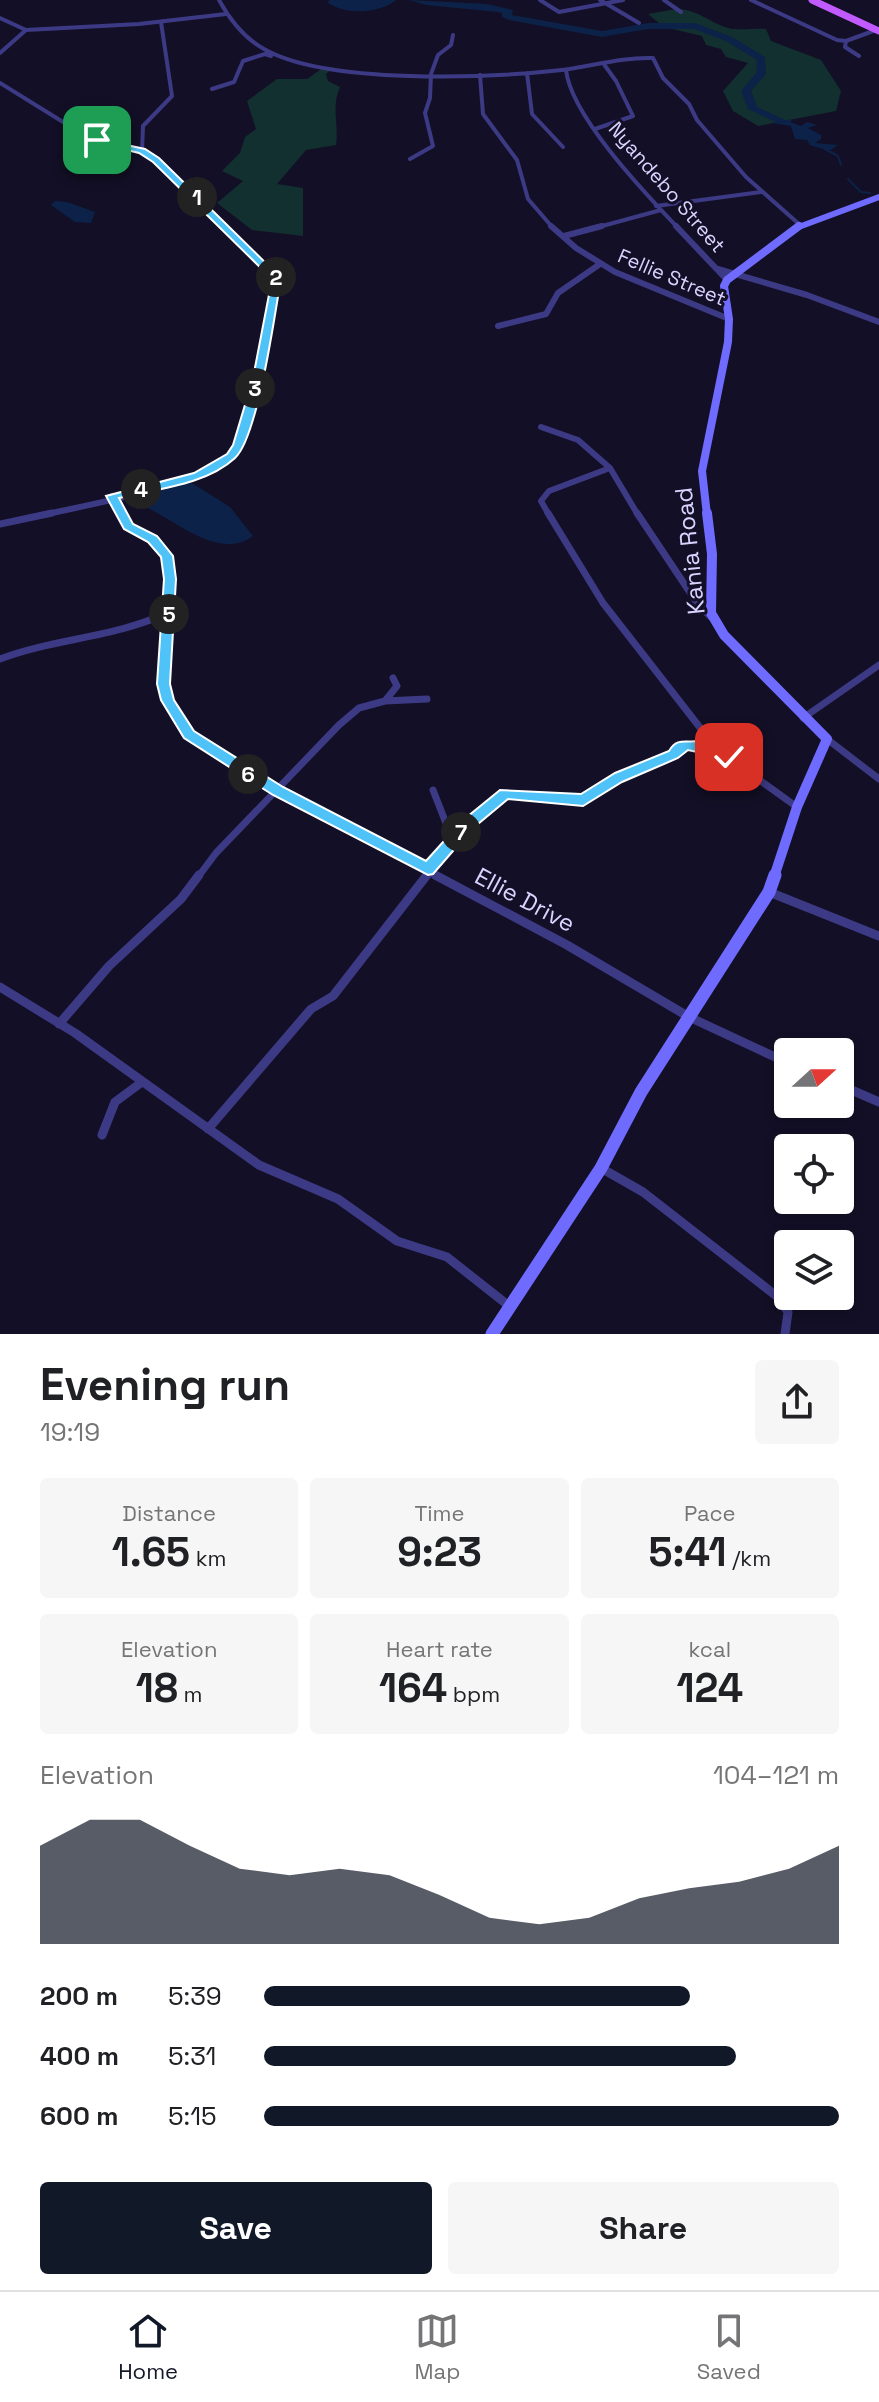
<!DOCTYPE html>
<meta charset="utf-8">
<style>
body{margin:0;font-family:"Space Grotesk",sans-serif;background:#f6f6f6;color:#202124;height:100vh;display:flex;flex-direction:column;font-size:30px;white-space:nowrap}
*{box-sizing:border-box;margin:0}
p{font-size:26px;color:#757577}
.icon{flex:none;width:44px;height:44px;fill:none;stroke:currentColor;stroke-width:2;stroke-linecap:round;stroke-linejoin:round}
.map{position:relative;height:1334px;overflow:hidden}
.side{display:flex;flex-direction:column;background:#fff;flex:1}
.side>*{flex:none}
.needle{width:52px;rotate:69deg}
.tools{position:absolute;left:774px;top:1038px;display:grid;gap:16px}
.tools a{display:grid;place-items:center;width:80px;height:80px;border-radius:8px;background:#fff;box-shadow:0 4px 12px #0003;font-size:40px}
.pin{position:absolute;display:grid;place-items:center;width:68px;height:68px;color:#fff;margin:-34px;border-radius:16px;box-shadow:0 4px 12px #0006}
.km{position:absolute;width:40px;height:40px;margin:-20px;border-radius:50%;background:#222;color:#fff;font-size:22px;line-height:40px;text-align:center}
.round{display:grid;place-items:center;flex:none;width:84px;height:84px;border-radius:8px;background:#f6f6f6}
.headline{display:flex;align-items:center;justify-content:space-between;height:136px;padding:0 40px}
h1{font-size:44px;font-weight:700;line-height:60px}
.figures{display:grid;grid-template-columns:repeat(3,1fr);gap:12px;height:136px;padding:8px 40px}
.figures div{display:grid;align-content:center;border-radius:8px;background:#f6f6f6;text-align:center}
.figures b{font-size:40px;font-weight:700}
.figures small{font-size:22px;font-weight:400}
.figures p{font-size:22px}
.chart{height:224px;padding:16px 40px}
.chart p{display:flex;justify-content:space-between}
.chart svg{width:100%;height:144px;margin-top:8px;fill:#111827;opacity:.7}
.cta{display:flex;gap:16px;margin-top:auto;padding:16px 40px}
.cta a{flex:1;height:92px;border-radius:8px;background:#111827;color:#fff;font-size:32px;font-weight:700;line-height:92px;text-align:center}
.cta a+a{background:#f6f6f6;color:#202124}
ul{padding:0 40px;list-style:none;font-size:26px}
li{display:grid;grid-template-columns:128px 96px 1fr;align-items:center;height:60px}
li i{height:20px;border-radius:10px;background:#111827}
.tab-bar{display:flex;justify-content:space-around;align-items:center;height:112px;border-top:2px solid #e0e0e0;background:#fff;font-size:22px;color:#757577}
.tab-bar a{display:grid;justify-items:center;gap:4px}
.tab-bar .on{color:#111827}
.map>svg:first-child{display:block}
.green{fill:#12302f}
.water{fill:#0c2248}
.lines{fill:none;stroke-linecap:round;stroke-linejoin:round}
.stream{stroke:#0c2248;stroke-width:2}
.river{fill:#0c2248;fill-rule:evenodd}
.minor-far3{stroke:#3d3a85;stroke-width:4}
.minor-far2{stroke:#3d3a85;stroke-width:6}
.minor-far1{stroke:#3d3a85;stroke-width:7}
.minor{stroke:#3d3a85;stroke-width:9}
.secondary-far3{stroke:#6f6bff;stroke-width:6}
.secondary-far2{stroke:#6f6bff;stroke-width:8}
.secondary-far1{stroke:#6f6bff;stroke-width:10}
.secondary{stroke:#6f6bff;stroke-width:13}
.primary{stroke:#c25bff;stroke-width:7}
.route{fill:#4fc3f7;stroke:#fff;stroke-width:2}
.labels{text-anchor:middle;stroke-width:6;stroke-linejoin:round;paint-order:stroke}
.far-street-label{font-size:20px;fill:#d9d4ff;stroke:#130f26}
.street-label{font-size:24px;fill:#d9d4ff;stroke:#130f26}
</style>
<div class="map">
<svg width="879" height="1334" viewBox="0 0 879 1334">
<rect width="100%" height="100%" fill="#130f26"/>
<!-- green -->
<path class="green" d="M676,9c24,1 32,13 52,19 11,3 26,0 38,1l5,12 50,19 20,31 -5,20 -78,15 -25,-15 -10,-20 25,-28 -22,-6 -5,-8 -15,-4 -4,-9 -38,-9 -16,-13z
M324,67l8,2 -6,5 2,7 12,6c-9,20 -1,36 -4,58l-30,5 -29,34 26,4v48l-51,-6 -35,-27 26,-22 -21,-10 18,-18 5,-16 11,-8 -9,-28 30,-22h30z"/>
<!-- water -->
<path class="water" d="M330,0h66c-15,13 -51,16 -69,2z
M793,119l-3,3 11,4 6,-4 10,3 -9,3 13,7v4l-6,4 23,2 -9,6 -19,-6 -3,-5 -12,-1 -4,-13 -19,-3z
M55,201l12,1 28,10 -4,11 -16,-1 -24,-17z
M192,483l38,24 23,29c-33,25 -77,-15 -109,-30l-5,-8 3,-8z"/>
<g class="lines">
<!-- stream -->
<path class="stream" d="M825,149l13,7 3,9
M848,179l13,13 9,1"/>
<!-- river -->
<path class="river" d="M409,0l78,4 26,6 -1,5 90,16 46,-8h47l37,14 33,20 1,17 -15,17 6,16 30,14 -9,2 -30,-14 -7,-18 15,-18 1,-13 -31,-19 -32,-12h-46l-46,8 -93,-17 -7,-3v-4l-4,-1 -72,-7z"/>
<!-- minor-far3 -->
<path class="minor-far3" d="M219,0c11,20 25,38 45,49 63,36 225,29 298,21 31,-4 60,-13 91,-12l10,20 26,26 8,16 49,57 54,48
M540,0l19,12 64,-12
M600,0l39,23
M664,0l17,12
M751,0l86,40 9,1 30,-11
M0,18l26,12 113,-6 87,-10
M846,41l-1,6 14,9
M0,53l26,-23
M566,70c5,46 79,123 112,158
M527,73l5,41 31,33
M480,75l3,39 34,46 11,39 25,29
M0,83l84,52 58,16 14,9 70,68
M212,89l22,-7 9,-21 22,-7 6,2
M595,129l38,-13 -17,-35 -13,-18
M142,151l1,-25 29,-30 -11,-74
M410,159l23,-13 -8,-33 5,-15 1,-24 7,-19 13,-10 2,-10
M656,206l105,-14
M595,228l66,-18"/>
<!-- minor-far2 -->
<path class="minor-far2" d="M551,226l25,22 39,24 114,47
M676,226l51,54
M564,236l38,-10
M718,269l89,26 72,27
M498,326l48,-12 12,-21 42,-29
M541,427l37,13 32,28 28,47
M112,496l10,19
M43,515c47,-11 152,-28 187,-60 24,-21 43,-142 47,-177l-54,-52
M549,515l-8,-14 8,-10 61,-23"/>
<!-- minor-far1 -->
<path class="minor-far1" d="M121,513l8,13 27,16 13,20v50l-6,72 5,16 21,34 89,57 161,86
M548,513l55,90 102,131 39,35 53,38
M637,513l62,93 13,12
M0,524l52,-11
M0,659c55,-21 115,-21 169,-47
M385,701l42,-2
M803,718l76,-53
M827,739l52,40
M453,841l52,-47 78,6 37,-23 54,-22 3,-6 10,-5 10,3 15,-6
M198,877l18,-24 123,-128 20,-17 26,-7 12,-15 -4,-8
M425,877l28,-36 -20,-51"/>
<!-- minor -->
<path class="minor" d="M435,875l132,70 122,72 99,46
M769,892l110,44
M0,987l75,46 184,132 79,34 59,42 50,16 62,49
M59,1024l50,-58 72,-67 18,-24
M840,1085l39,17
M208,1129l103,-120 22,-13 94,-121
M102,1135l13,-33 27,-20
M601,1168l42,24 136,106 9,14 -3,22"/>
<!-- secondary-far3 -->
<path class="secondary-far3" d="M796,228l83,-31"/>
<!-- secondary-far2 -->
<path class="secondary-far2" d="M707,515l-5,-44 26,-129 1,-23 -5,-33 3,-6 72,-54"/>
<!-- secondary-far1 -->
<path class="secondary-far1" d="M707,513l5,41 -1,59 13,22 103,104 -30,68 -23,70"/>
<!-- secondary -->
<path class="secondary" d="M492,1334l109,-166 40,-76 128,-200 6,-17"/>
<!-- primary -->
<path class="primary" d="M812,0l67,31"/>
</g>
<!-- route -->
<path class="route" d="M94,138l51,11 14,9 122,120c-6,35 -23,159 -46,180 -29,27 -79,31 -116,40l14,26 24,12 16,20 3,23 -6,105 4,16 20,31 89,56 143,74 36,-40 38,-31 81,4 34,-21 54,-22c8,-14 17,-8 29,-10 3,0 11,-5 14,-5 7,0 16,12 22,17v7h-10l-14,-12 -13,4 -9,-2 -10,8 -56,24 -39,24 -75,-7 -36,30 -39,45 -5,1 -155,-80 -89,-57 -23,-38 -4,-16 7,-105 -3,-22 -13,-15 -24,-13 -18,-33 88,-23 33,-19 6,-9 20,-67 19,-99 -119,-117 -14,-9 -45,-11z"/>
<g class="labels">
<!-- far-street labels -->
<g class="far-street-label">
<text transform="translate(667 187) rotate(49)" y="7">Nyandebo Street</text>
<text transform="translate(672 277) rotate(23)" y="7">Fellie Street</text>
</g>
<!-- street labels -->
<g class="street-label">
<text transform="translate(690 551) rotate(-96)" y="8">Kania Road</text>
<text transform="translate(525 900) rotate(28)" y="8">Ellie Drive</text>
</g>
</g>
</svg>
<div class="tools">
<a><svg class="needle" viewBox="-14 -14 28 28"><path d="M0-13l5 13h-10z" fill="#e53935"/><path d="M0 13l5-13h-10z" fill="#757577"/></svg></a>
<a><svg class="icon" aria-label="locate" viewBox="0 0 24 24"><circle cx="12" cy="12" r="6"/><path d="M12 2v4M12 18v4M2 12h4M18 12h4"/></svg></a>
<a><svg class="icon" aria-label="layers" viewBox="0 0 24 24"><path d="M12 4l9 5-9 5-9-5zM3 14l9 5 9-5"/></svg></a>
</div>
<div class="pin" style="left:97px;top:140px;background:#1e9e55"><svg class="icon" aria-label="arrive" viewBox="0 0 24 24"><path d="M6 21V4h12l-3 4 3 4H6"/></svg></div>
<div class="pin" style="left:729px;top:757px;background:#d93025"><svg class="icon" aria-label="check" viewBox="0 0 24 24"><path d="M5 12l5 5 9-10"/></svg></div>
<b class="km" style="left:197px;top:197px">1</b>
<b class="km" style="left:276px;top:277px">2</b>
<b class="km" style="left:255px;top:388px">3</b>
<b class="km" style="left:141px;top:489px">4</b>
<b class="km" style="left:169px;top:614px">5</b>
<b class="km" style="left:248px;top:774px">6</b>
<b class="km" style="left:461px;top:832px">7</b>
</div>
<section class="side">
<div class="headline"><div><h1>Evening run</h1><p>19:19</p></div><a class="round"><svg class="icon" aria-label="share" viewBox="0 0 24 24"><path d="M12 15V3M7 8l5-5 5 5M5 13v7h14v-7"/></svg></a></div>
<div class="figures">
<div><p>Distance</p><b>1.65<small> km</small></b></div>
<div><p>Time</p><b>9:23</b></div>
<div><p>Pace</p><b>5:41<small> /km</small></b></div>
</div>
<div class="figures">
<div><p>Elevation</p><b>18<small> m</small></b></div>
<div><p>Heart rate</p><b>164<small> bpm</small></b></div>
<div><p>kcal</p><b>124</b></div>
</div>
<div class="chart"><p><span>Elevation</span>104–121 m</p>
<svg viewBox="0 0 160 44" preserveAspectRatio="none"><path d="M0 44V14L10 6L20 6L30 14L40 21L50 23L60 21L70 23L80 29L90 36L100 38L110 36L120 30L130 27L140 25L150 21L160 14V44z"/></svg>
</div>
<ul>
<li><b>200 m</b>5:39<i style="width:74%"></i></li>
<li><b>400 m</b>5:31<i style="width:82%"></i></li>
<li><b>600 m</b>5:15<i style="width:100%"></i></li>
</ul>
<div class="cta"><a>Save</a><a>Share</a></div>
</section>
<nav class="tab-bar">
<a class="on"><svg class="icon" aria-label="home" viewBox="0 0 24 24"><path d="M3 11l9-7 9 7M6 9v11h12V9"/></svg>Home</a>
<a><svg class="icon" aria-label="map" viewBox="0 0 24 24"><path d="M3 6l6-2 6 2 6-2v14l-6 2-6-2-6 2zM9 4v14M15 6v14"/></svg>Map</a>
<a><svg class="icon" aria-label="saved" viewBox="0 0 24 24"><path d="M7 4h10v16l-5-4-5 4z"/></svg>Saved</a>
</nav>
